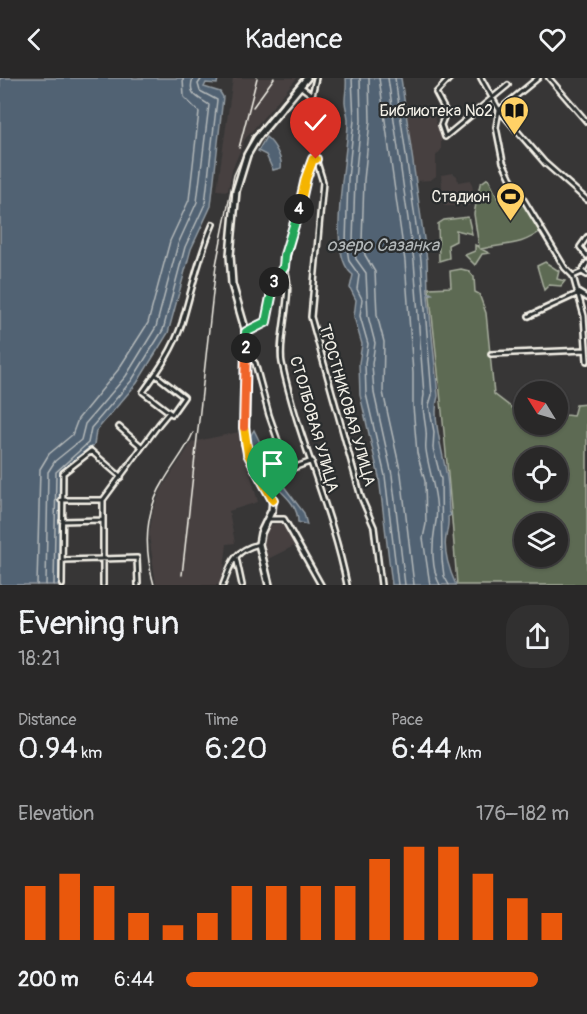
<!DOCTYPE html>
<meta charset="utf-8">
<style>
body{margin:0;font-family:Pangolin,sans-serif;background:#313030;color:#f1f3f6;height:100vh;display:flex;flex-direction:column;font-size:22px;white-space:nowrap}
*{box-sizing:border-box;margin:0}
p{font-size:20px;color:#a5a6a8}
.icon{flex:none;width:33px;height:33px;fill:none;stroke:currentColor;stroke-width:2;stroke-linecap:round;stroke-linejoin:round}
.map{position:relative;height:507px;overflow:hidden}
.panel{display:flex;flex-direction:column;background:#292828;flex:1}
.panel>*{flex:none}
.needle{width:39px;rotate:307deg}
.fabs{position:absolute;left:514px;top:303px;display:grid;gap:12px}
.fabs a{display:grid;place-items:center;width:54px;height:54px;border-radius:50%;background:#292828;box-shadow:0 2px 4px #0004,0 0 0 2px #454445;font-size:30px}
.pin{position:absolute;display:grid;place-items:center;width:51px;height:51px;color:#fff;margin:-62px -26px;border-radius:50% 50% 50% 0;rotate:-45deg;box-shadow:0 0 6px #0007}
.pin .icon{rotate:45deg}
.km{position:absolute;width:30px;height:30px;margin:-15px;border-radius:50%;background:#222;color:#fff;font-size:16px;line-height:30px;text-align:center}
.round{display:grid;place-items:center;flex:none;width:63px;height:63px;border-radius:24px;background:#313030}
.headline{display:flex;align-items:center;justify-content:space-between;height:102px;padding:0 18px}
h1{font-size:33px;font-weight:600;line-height:45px}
.metrics{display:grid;grid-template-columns:repeat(3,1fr);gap:9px;height:102px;padding:6px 18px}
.metrics div{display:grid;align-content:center}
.metrics b{font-size:30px;font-weight:600}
.metrics small{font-size:16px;font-weight:400}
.metrics p{font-size:16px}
.chart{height:168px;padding:12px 18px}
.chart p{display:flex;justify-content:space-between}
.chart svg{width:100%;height:108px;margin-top:6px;stroke:#ea580c;stroke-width:6}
ul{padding:0 18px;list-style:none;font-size:20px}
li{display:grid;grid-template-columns:96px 72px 1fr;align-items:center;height:45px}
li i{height:15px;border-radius:8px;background:#ea580c}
header{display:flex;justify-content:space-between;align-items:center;height:78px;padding:0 18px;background:#292828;font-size:27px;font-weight:600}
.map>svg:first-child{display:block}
.built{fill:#464040}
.green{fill:#5d6b53;stroke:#a8ae9e;stroke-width:1.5;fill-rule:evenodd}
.water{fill:#516273;stroke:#929ba2;stroke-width:1.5}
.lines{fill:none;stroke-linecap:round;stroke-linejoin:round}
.shore{stroke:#b3b8b9;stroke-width:1.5}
.street-casing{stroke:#f4f1e8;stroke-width:8}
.secondary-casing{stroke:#f4f1e8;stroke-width:10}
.street{stroke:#2a2d2e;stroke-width:3}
.secondary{stroke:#2a2d2e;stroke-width:5}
.rail{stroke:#f4f1e8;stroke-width:1.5}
.split-1-casing{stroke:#fff;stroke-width:12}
.split-2-casing{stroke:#fff;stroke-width:12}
.split-3-casing{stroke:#fff;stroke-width:12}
.split-4-casing{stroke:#fff;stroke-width:12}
.split-5-casing{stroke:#fff;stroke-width:12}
.split-1{stroke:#f5b400;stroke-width:8}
.split-2{stroke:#f0652b;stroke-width:8}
.split-3{stroke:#22a559;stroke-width:8}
.split-4{stroke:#22a559;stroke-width:8}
.split-5{stroke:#f5b400;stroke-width:8}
.labels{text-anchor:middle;stroke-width:4.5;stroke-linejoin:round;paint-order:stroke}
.poi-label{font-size:16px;fill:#f4f1e8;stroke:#2a2d2e;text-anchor:end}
.street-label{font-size:16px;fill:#f4f1e8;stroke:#2a2d2e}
.water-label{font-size:18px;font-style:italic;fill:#b3b8b9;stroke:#2a2d2e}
</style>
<header><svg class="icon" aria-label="back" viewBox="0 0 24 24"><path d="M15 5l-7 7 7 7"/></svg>Kadence<svg class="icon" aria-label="heart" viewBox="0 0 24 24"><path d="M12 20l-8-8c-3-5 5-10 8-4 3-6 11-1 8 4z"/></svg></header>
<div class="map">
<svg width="587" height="507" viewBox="0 0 587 507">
<rect width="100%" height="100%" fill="#373636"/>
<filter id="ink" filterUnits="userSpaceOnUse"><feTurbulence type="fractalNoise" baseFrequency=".0167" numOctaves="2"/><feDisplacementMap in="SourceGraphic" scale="12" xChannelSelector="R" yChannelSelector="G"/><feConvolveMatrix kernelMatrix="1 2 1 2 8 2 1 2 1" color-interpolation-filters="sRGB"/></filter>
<g filter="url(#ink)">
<!-- built -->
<path class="built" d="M233,0h64l-52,61 -13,31 -4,21 -11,-1z
M405,29l26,1 6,17 4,1v24l-5,6v20l-5,4 -15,1z
M453,95l4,3 1,6 13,-2 2,10 -4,16h-25l-3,-31z
M239,354l19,70 -29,9 6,32 -8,1 -5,41h-66l-7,-50 4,-25 9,-22 30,-46z
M283,444l11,24 -30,15 -3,-21 9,-15z"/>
<!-- green -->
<path class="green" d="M488,100l11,23 6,1 8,-4 12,6 17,26c-21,17 -37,13 -61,19l8,4 -7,1 -7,11 -10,-10 10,-4v-6l4,2 -5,-33 6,-30z
M468,139l4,17 -16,-4v11l-8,4 1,13 -10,3 -1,-37 6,-4z
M545,184l14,9 -2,8 8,2 -4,5 -12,-1 -5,5 -7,-24z
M461,191l8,2 5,6 1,15 4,2 7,19 8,81 31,24v6h33v-10l15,2 3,-11 11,-1v181h-130c-7,-99 -17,-198 -28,-297l22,-1 -1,-16zM525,380h33v32h-33zM525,446h33v32h-33z"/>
<!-- water -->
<path class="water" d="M0,0h218l-1,6 -11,-1 -2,4 16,5 3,5 -12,109 -20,43 -23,84 -31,50 -41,48 -2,14 -33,31 -1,109h-60z
M346,0h55l26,182 1,32 4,2 -4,1 10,101c-7,22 6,59 9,82 2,11 1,22 2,33l2,4 -3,2c1,9 -1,12 -2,20 -3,14 4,35 10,48h-64l-13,-108 -19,-82 -1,-32 3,-19 -8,-27 2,-17 -6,-12 3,-13c-29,-22 -4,-121 -5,-155 0,-6 -3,-13 -3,-19 0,-8 2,-14 1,-23z
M266,59c8,6 17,22 15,31l-8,2 -7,-15 -8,-4z
M254,352l23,47 27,36 3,12 -9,-3c0,-19 -16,-28 -27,-41 -10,-12 -16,-28 -23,-42z"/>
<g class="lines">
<!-- shore -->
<path class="shore" d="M352,0l2,42 -6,59 -2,63 3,19 10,14 -2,14 5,10 -2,17 8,28 -3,19 1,31 19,82 13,109
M360,0l1,43 -6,58 -2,62 3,18 10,14 2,43 7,27 -3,21 2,29 18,82 13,110
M369,0l1,43 -6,59 -2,61 3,14 10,17 2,43 7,27 -1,50 18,82 13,111
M379,0l26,183 8,112v33l4,47 8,28 1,43 -3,14 7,47
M388,0l26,183 10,134c-3,13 1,23 2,36 1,6 -1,13 0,19 3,24 15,51 9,77 -3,17 -4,42 5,58
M395,0l26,182 11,135 -3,10 5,27 -1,16 8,31 1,81 2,16 5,9
M37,507l3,-116 9,-15 23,-19 6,-16 40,-49 30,-47 22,-82 19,-41 10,-88 -15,-15 -1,-19
M46,507l2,-113 7,-11 26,-21 4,-16 41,-48 30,-49 22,-83 19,-42 12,-97c-11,-8 -22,-10 -16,-27
M54,507l2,-113 32,-29 3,-15 41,-48 31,-50 22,-83 20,-43 12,-104 -17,-9 -2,-7 4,-6"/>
<defs>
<path id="street" d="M450,0l-14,15 10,19 -5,13 4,12 63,-52
M481,0l18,32 -3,17 7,35 7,15 55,91 8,8 9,-4 5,-9
M538,0l-39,32 46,53 42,37
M549,0l38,44
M312,17l4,-17
M316,81l7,23 -12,135 50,180 13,30 7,58
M587,159l-7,10 7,9
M284,190c11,19 -7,72 -2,95 16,76 50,146 65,222
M582,194l5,3
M573,198l11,40 3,45
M529,238l50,-23 8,5
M246,254l19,-10 9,-42 10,-12 22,-90 7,-19h3l-4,-64 -12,-9
M491,276l95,-4
M247,278l8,7 14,52 19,55 24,-9
M169,334l-26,-20c16,-22 31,-44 39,-69 10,-34 17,-67 31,-99
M119,349l23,20
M61,422h42
M268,441h16l37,66
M62,443l40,-1
M236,479l6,28
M63,482l74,-2 1,27
M62,507l1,-112 28,-22 30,26
M103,507v-85l56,-76 10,-12 3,2 12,-17 -28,-22
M223,507c9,-23 10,-34 36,-41"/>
<path id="secondary" d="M269,507l-10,-41 2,-11 11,-23 1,-10 -21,-37 -7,-20 1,-111 -14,-48 -2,-29 6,-64 11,-36 10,-17 50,-60"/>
</defs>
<!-- street casing -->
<use href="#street" class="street-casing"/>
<!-- secondary casing -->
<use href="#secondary" class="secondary-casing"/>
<!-- street -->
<use href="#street" class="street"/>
<!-- secondary -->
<use href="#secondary" class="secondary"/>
<!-- rail -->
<path class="rail" d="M253,29l21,-29
M239,70l18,-70
M182,497l34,-310 18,-90 18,-39 50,-58
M154,507c-10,-35 -10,-72 10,-104 9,-16 22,-31 29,-48"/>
</g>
</g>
<g class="lines" filter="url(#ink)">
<defs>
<path id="split-1" d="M244,349l4,27 25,46"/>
<path id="split-2" d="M244,349l2,-79"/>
<path id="split-3" d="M246,270v-16l20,-10 8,-40"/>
<path id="split-4" d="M274,204l10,-15 1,-12 14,-46"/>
<path id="split-5" d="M299,131l7,-31 7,-19h3"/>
</defs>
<!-- split-1 casing -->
<use href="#split-1" class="split-1-casing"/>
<!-- split-2 casing -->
<use href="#split-2" class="split-2-casing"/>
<!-- split-3 casing -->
<use href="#split-3" class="split-3-casing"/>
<!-- split-4 casing -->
<use href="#split-4" class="split-4-casing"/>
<!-- split-5 casing -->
<use href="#split-5" class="split-5-casing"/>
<!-- split-1 -->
<use href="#split-1" class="split-1"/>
<!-- split-2 -->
<use href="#split-2" class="split-2"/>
<!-- split-3 -->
<use href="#split-3" class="split-3"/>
<!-- split-4 -->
<use href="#split-4" class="split-4"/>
<!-- split-5 -->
<use href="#split-5" class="split-5"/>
</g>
<!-- icons -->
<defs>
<symbol id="library-pin" viewBox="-11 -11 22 30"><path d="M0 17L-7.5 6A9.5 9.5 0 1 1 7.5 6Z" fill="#ffd166" stroke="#2a2d2e"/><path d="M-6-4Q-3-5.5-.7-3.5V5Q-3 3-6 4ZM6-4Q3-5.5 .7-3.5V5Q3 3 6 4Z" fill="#111"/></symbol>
<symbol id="stadium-pin" viewBox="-11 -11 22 30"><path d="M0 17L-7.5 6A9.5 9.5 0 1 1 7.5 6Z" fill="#ffd166" stroke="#2a2d2e"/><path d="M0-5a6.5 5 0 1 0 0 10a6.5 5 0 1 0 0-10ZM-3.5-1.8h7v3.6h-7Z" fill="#111"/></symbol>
</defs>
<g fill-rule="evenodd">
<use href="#library-pin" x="498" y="16" width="33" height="45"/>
<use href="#stadium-pin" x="494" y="102" width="33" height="45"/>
</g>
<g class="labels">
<!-- poi labels -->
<g class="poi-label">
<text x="493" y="38">Библиотека №2</text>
<text x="490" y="124">Стадион</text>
</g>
<!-- street labels -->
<g class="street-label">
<text transform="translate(348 327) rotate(74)" y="6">ТРОСТНИКОВАЯ УЛИЦА</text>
<text transform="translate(315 346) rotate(74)" y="6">СТОЛБОВАЯ УЛИЦА</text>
</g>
<!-- water labels -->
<g class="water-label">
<text x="383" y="173">озеро Сазанка</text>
</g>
</g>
</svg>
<div class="fabs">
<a><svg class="needle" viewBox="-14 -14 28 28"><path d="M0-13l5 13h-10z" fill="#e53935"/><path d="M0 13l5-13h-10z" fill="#a5a6a8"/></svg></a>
<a><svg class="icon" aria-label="locate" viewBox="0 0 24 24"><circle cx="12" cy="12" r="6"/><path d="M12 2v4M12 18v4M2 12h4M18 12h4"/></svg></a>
<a><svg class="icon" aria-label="layers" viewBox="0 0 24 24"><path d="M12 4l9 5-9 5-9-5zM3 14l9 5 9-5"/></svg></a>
</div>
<div class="pin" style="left:273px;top:422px;background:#1e9e55"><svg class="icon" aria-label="arrive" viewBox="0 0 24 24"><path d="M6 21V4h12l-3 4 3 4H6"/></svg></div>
<div class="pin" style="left:316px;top:81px;background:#d93025"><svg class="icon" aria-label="check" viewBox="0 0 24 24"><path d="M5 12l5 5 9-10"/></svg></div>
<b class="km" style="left:246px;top:270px">2</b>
<b class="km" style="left:274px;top:204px">3</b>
<b class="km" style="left:299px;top:131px">4</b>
</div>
<section class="panel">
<div class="headline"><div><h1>Evening run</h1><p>18:21</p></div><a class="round"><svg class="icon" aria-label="share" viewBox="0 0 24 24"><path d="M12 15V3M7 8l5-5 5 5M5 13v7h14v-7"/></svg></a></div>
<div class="metrics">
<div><p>Distance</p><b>0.94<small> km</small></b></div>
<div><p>Time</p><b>6:20</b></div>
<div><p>Pace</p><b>6:44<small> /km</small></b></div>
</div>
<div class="chart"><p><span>Elevation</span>176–182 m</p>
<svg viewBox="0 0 160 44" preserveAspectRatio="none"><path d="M5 44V22M15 44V17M25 44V22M35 44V33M45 44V38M55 44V33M65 44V22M75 44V22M85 44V22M95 44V22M105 44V11M115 44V6M125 44V6M135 44V17M145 44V27M155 44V33"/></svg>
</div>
<ul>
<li><b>200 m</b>6:44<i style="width:92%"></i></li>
</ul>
</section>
